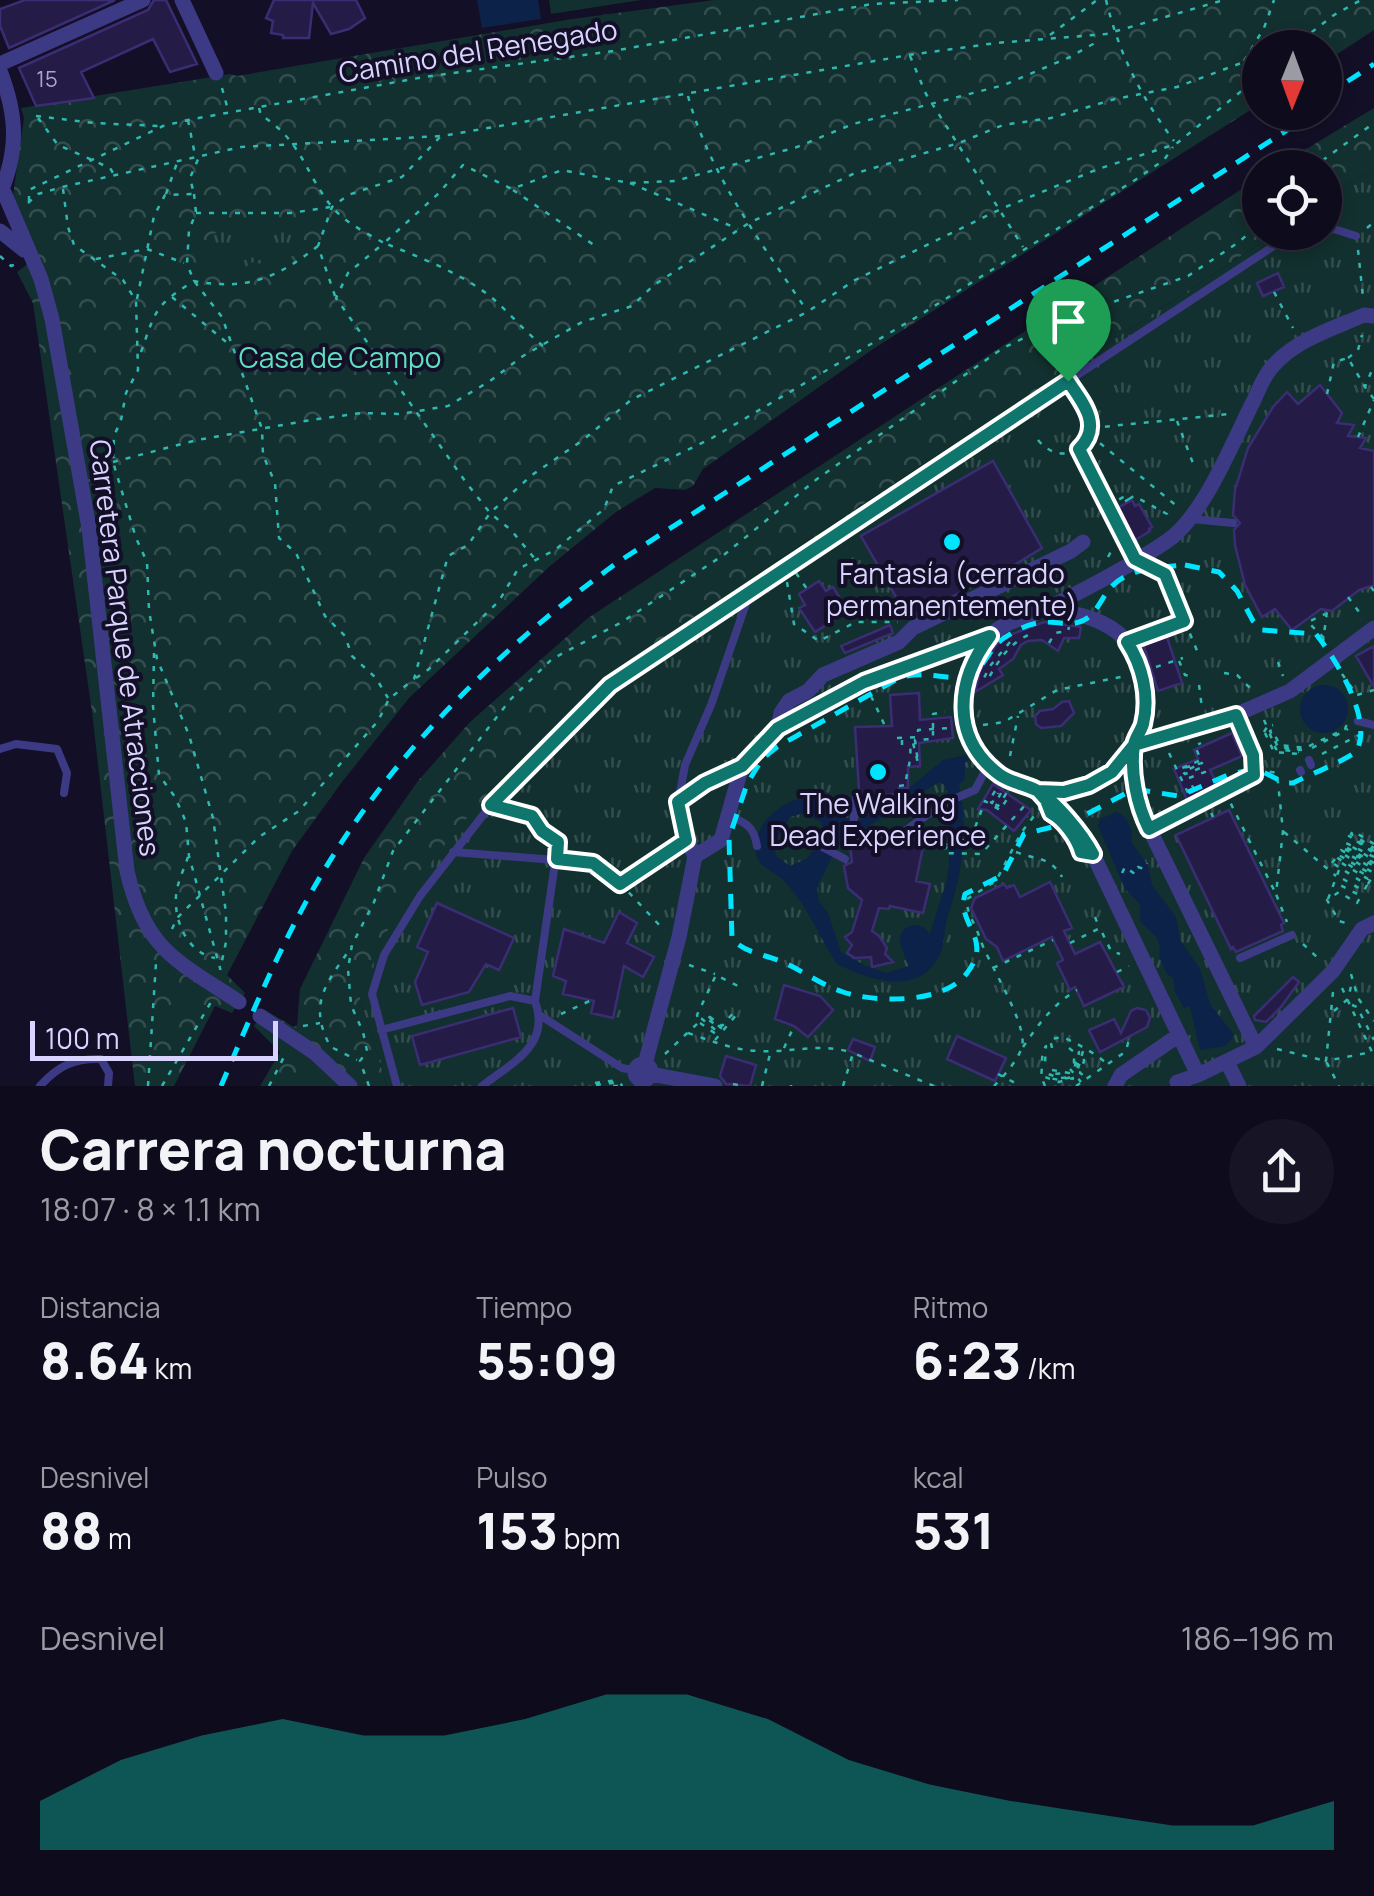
<!DOCTYPE html>
<html lang="es">
<meta charset="utf-8">
<style>
body{margin:0;font-family:Manrope,sans-serif;background:#171425;color:#f1f3f6;height:100vh;display:flex;flex-direction:column;font-size:38px;white-space:nowrap}
*{box-sizing:border-box;margin:0}
p{font-size:32px;color:#9b9ba3}
.icon{flex:none;width:55px;height:55px;fill:none;stroke:currentColor;stroke-width:2;stroke-linecap:round;stroke-linejoin:round}
.map{position:relative;height:1086px;overflow:hidden}
.details{display:flex;flex-direction:column;background:#0e0b1c;flex:1}
.details>*{flex:none}
.needle{width:65px;rotate:181deg}
.tools{position:absolute;left:1242px;top:30px;display:grid;gap:20px}
.tools a{display:grid;place-items:center;width:100px;height:100px;border-radius:50%;background:#0e0b1c;box-shadow:0 5px 15px #0003,0 0 0 2px #2e2b3b;font-size:50px}
.scale{position:absolute;left:30px;bottom:25px;width:248px;box-sizing:border-box;padding-left:10px;border:5px solid #d9d4ff;border-top:0;font-size:28px;line-height:35px;white-space:nowrap;color:#d9d4ff;-webkit-text-stroke:8px #130f26;paint-order:stroke}
.pin{position:absolute;display:grid;place-items:center;width:85px;height:85px;color:#fff;margin:-102px -42px;border-radius:50% 50% 50% 0;rotate:-45deg;box-shadow:0 0 10px #0007}
.pin .icon{rotate:45deg}
.round{display:grid;place-items:center;flex:none;width:105px;height:105px;border-radius:52px;background:#171425}
.summary{display:flex;align-items:center;justify-content:space-between;height:170px;padding:0 40px}
h1{font-size:55px;font-weight:800;line-height:75px}
.figures{display:grid;grid-template-columns:repeat(3,1fr);gap:15px;height:170px;padding:10px 40px}
.figures div{display:grid;align-content:center}
.figures b{font-size:50px;font-weight:800}
.figures small{font-size:28px;font-weight:400}
.figures p{font-size:28px}
.chart{height:280px;padding:20px 40px}
.chart p{display:flex;justify-content:space-between}
.chart svg{width:100%;height:180px;margin-top:10px;fill:#0f766e;opacity:.7}
.map>svg:first-child{display:block}
.green{fill:#12302f}
.forest{fill:url(#forest-crowns)}
.park{fill:url(#park-tufts)}
.water{fill:#0c2248;fill-rule:evenodd}
.lines{fill:none;stroke-linecap:round;stroke-linejoin:round}
.river{stroke:#0c2248;stroke-width:30}
.building{fill:#241b47;stroke:#3b2d73;stroke-width:2.5}
.path{stroke:#2fb8b0;stroke-width:2.5;stroke-dasharray:5 8;stroke-linecap:butt}
.lane{stroke:#3d3a85;stroke-width:8}
.street{stroke:#3d3a85;stroke-width:15}
.rail{stroke:#00e5ff;stroke-width:5;stroke-dasharray:15 12;stroke-linecap:butt}
.route-casing{stroke:#fff;stroke-width:20}
.route{stroke:#0f766e;stroke-width:12}
.poi-dot{fill:#00e5ff;stroke:#130f26;stroke-width:4}
.labels{text-anchor:middle;stroke-width:8;stroke-linejoin:round;paint-order:stroke}
.number-label{font-size:22px;fill:#aca6d1}
.street-label{font-size:28px;fill:#d9d4ff;stroke:#130f26}
.park-label{font-size:28px;fill:#5fe0c0;stroke:#130f26}
.poi-label{font-size:28px;fill:#d9d4ff;stroke:#130f26}
</style>
<div class="map">
<svg width="1374" height="1086" viewBox="0 0 1374 1086">
<defs>
<pattern id="forest-crowns" width="20" height="18" patternUnits="userSpaceOnUse" patternTransform="scale(2.5)"><rect width="20" height="18" fill="#12302f"/><path d="M2 6a3 3 0 1 1 6 0M12 15a3 3 0 1 1 6 0" fill="none" stroke="#344d4e"/></pattern>
<pattern id="park-tufts" width="24" height="20" patternUnits="userSpaceOnUse" patternTransform="scale(2.5)"><rect width="24" height="20" fill="#12302f"/><path d="M3 7l-1-3M5 7V3M7 7l1-3M15 17l-1-3M17 17v-4M19 17l1-3" fill="none" stroke="#344d4e"/></pattern>
</defs>
<rect width="100%" height="100%" fill="#130f26"/>
<!-- green -->
<path class="green" d="M549,0h92l-90,14z"/>
<!-- forest -->
<path class="forest" d="M714,0h660v30l-49,32v-14h-65v56l-387,245 -170,120 -10,17 -8,4 -30,-2 -39,24 -66,54 -141,132 -67,84 -50,69 -65,124 18,18 -13,20 -17,-7 -41,80h-39l-43,-374 -59,-409 -16,-31 22,-17 -27,-53 12,-84 -3,-10 209,-34 7,2 335,-57z
M1374,108v60l-49,33v-33h-50z
M1260,177v55l16,1 -524,344 -393,418 28,91h-127l20,-34 -26,-26 11,-16 29,17 3,-2 3,-36 64,-131 54,-77 51,-58 119,-105z"/>
<!-- park -->
<path class="park" d="M1374,168v918h-987l-28,-91 31,-70 47,-71 81,-97 91,-82 143,-98 524,-344 49,-1v-31z
M265,216c46,-4 45,62 -12,46l-16,11 -21,-5 -8,-20 4,-13 15,-9 20,5z"/>
<!-- water -->
<path class="water" d="M477,0h61l3,19 -59,9z
M1300 709a24 24 0 1 1 48 0a24 24 0 1 1-48 0Z
M966,755l3,5 -4,3v16l-6,6c10,45 3,89 -11,131 -4,12 -3,27 -8,38 -21,44 -71,26 -103,10 -20,-30 -28,-58 -55,-85 -8,-8 -25,-12 -26,-27 -3,-32 33,-58 63,-55 18,2 16,22 38,24l43,-25 43,-36zM939,782l7,4 3,21v59l-3,17 -22,69 -15,14 -23,7 -22,-8 -23,-13 -13,-39 -9,-11 -2,-15 21,-42zM804,813l17,9 3,10 -16,26 -18,8 -14,-10 -3,-10 17,-29z
M1117,812l9,6 6,14 -1,10 17,23 4,20 24,32 4,23 20,29 10,35 24,31 -8,11 -26,4 -10,-44 -6,2 -9,-16 -2,-14 -6,-4 -8,-17 1,-9 -3,-10 -17,-17v-17l-15,-15 -27,-63 2,-7z"/>
<g class="lines">
<!-- river -->
<path class="river" d="M915,940l5,15"/>
</g>
<!-- building -->
<path class="building" d="M25,0h90l-106,48 -9,-22v-17z
M154,0h12l31,64 -27,8 -17,-33 -72,33 13,26 -58,8 -17,-38 129,-58z
M274,0h82l9,18 -16,11 -18,5 -18,-31 -4,35h-26v-3l-12,-2 2,-12 -7,-3z
M1278,273l6,14 -21,9 -6,-13z
M1320,385l22,28 -5,10 17,2 -6,11 18,2 -6,10 14,3v134l-15,5 -27,21 -11,-2 -29,21 -17,-21 -13,8 -17,-32 -10,-40 -1,-15 6,-7 -7,-8 2,-25 13,-42 25,-41 14,-15 11,12z
M993,461l49,87 -34,21 -100,49 -47,-82z
M1132,500l3,6 4,-2 13,23 -3,2 1,2 -18,11 -18,-32z
M819,581l7,10 7,-4 15,24 -33,21 -16,-24 6,-3 -6,-11z
M1044,622l37,5 -2,11h-15l-6,13 -16,-11 -14,1 -7,4 -8,14 -14,10 4,6 -28,17 5,-21 16,-26 14,-10z
M890,625l3,8 -48,20 -4,-7z
M1166,634l16,49 -24,8 -15,-48z
M1374,646v41l-18,-31z
M919,693l1,27 31,-3 2,21 -34,5 1,23 -12,1v21h-9v6l-36,2 -4,-6 -4,-63 37,-1 -2,-31z
M1069,701l5,12 -13,13 -20,2 -5,-4 -1,-8 5,-5 13,-2 9,-7z
M1232,733l10,23 -32,14 9,19 -31,13 -14,-33 24,-10 -4,-9z
M993,784l38,26 -17,21 -27,-21 -9,-1z
M1229,810l55,113 -3,2 2,6 -47,21 -3,-5 -2,2 -55,-114z
M888,832l9,10 11,-5 16,5 -8,39 14,3 -7,29 -33,-7 -1,3 -10,-1 -7,23 7,5 8,12 -2,6 8,8 -21,5 -1,-10 -16,1 -8,-5 5,-8 -7,-8 7,-5 10,-32 -14,-12 -4,-22 8,-4 -2,-17 7,1 5,-8 25,-2z
M1050,882l22,46 -8,3 11,23 25,-12 24,45 -40,19 -9,-19 -5,3 -13,-27 6,-3 -11,-23 -49,24 -6,-14 -11,-8 -15,-31 4,-10 29,-14 3,4 7,-3 6,12z
M437,903l77,35 -15,32 -13,-6 -17,28 -47,13 -7,-23 13,-30 -11,-5z
M619,912l18,11 -10,20 27,14 -11,20 -19,-11 -11,52 -22,-5 3,-12 -31,-7 3,-13 -13,-5 11,-47 40,14z
M1293,977l6,5 -18,25 -15,15 -11,-2 -1,-4z
M784,985l36,11 13,14 -25,27 -14,-11 -19,-7z
M513,1008l8,29 -101,28 -8,-29z
M1137,1008l9,2 4,8 -3,9 -47,25 -11,-22 25,-11 7,14 10,-22z
M957,1036l49,22 -11,23 -48,-22z
M853,1039l22,8 -5,14 -22,-11z
M726,1056l30,9 -6,21 -24,-2 -6,-8z"/>
<g class="lines">
<!-- path -->
<path class="path" d="M1106,0c13,54 35,97 68,141
M1050,35l47,-35
M1291,48l43,-33 27,-15
M910,56l16,38 97,153
M1244,61l20,-33 10,-28
M222,88l6,22
M688,96c22,80 73,146 119,215
M259,108l2,7c42,27 43,57 71,92 14,16 34,26 52,36l-36,30 -12,25 129,183 25,32 21,17 24,29
M36,116l58,7 65,3
M38,118l20,27 52,23 3,5
M188,120l7,35
M1312,168l62,-45
M630,183l108,46
M63,189l5,38 6,18 49,35 13,21 2,69 -12,23 -5,27 -7,16 -1,26 23,76 11,24 2,48 8,49 32,76 24,83 13,95v29l-6,28
M513,190l81,55
M166,194l12,-34
M194,194l2,19 -7,17 -2,34 7,17 28,36 40,112 1,26 12,28 4,55 17,15 29,63 20,20 7,20 24,22 12,20
M29,201v-11l134,-64 25,-6 236,-43 189,-26 259,-47 86,-4
M28,203l10,-9 24,-7 179,-40 201,-11 467,-81 87,-12 110,-9 118,-34
M196,213h95l39,-6
M1367,228l7,-6
M1358,250l5,47
M0,256l11,10 5,-2
M96,259l51,-10 37,14
M1274,292l19,36
M335,296l-17,-50 14,-39 16,-12 54,-18 38,-40
M172,297l59,49
M137,299l17,-83 11,-21 29,-1 -4,-16 9,-21
M543,346c-19,-15 -34,-34 -52,-49 -30,-24 -72,-40 -107,-54l55,-50 24,-28 49,24 50,-19 67,13 46,-2 122,-34 56,-23 151,-39 66,-28 23,-13 3,-7
M141,352c15,-42 13,-46 53,-71 53,10 83,-3 124,-35
M1348,358l10,-8 4,-15
M1327,394l7,-32 14,-4 17,29
M1374,399l-9,-12 9,-22
M1177,421l17,45
M1092,428l137,-14
M1090,435l88,72
M1358,437l16,-37
M1038,440c14,17 32,18 48,3l5,-23 -16,-29
M1079,449l50,99
M113,462l84,-22 114,-20 50,-7 39,1 48,-8 42,-25 33,-25 59,-34 50,-16 22,-21 95,-62 104,-49 106,-31 44,-18 48,-7 64,-19 62,-12 83,-31
M1129,499l5,-3 33,18v5
M1109,501l2,3 16,-9 2,4 -17,10
M1108,557l6,-11
M1153,568l12,6 33,79
M796,573l11,16
M787,582l7,42 25,17 37,-19h42
M1371,587l3,4
M1348,597l14,19
M1144,635l39,-13
M1324,638l-16,-16 17,-8
M1010,642l-20,24 -6,12 4,1c11,-19 20,-34 40,-44l2,5
M1049,643l6,-10 13,-2 1,-4
M1323,643l4,-33
M154,653l-1,53 6,69 16,22 11,25 3,34 31,112
M1179,661l6,14 5,1
M1278,662l5,14
M1156,667l27,-9
M1224,673l13,2 14,14
M1342,674l15,21 17,-5
M416,678l13,-9 70,-68 19,-32 37,-19 49,-41 9,-23 99,-48 208,-123 215,-135 29,-20 9,-13
M1199,685l3,23
M871,696l14,30
M1264,720l3,7 6,-2
M983,725l21,-3 53,-32 68,-14
M933,728v-14l12,-2
M1242,730l11,25 12,16 12,2 6,58 -7,63 11,28
M1264,732l3,-5 9,22 23,3
M1265,733l9,19 26,2
M897,738l21,-1v-7l32,-2
M902,740v13
M1312,748l36,-19
M1302,750l-24,-3 -8,-16 2,-1 8,15 25,3 40,-19 2,-5
M1169,753l19,40
M1322,754l37,-19
M1010,756l8,-40
M1253,757l1,17
M899,786l7,-1c0,-17 6,-20 4,-41l3,-1 5,20 -3,-23 18,-1v-8
M1136,788l3,17
M1194,790l-5,-12 16,-6 -2,-5 -18,7 -2,-2 19,-9 -22,6 21,-9 -6,-14 6,-3
M995,791l-6,10 3,2 6,-10
M1225,792l50,100
M1001,793l-6,11 3,2 8,-12 3,2 -9,14 -15,-9 -15,40 -19,-2v9h-4l1,-13h-3l-1,18 37,1 46,-51
M1206,801l7,16
M1048,806l3,7 6,3 20,24
M1055,808l27,26
M1164,821l100,-50
M1284,832l52,44
M970,841l5,8 12,-3
M1374,844l-21,-13 -2,3 23,14
M1374,851l-25,-15 25,17
M1016,852c20,8 34,4 46,25
M188,857c-4,12 -11,26 -12,39 -2,26 12,57 39,62
M1374,857l-28,-14 28,17
M1332,863l3,-4 33,20 1,-2 -33,-20 1,-3 34,20 1,-2 -32,-20 1,-2 33,19
M1374,863l-30,-17 -1,2 31,18
M1334,864l33,21 -3,6 -21,-12 -3,6 21,11 -4,7 -18,-11 -12,8 12,21 7,2
M1122,873l3,-6 10,7 3,-7 6,2 3,-6
M625,880l47,-31
M620,883l42,45
M1368,884l6,-10
M1328,899l11,-29
M1095,917l4,10
M172,929l5,-11 82,-81 40,-26 79,-90 11,-22 25,-20 34,-123 20,-11 22,-32 42,-38 51,-35 48,-40 176,-88 48,-32 148,-72 95,-39 78,-25 84,-68
M1070,943l30,-15 11,23 9,3
M1303,944l16,15
M689,965l26,9
M993,968l60,-28
M1117,972l12,-6
M1351,974l7,24 16,23
M1333,992l-7,69 46,-9 -30,-64
M1352,1005l5,2 17,33
M1334,1011l14,-12 4,-17
M561,1014l33,-15
M700,1023l16,11 2,-2 -16,-13 2,-2 17,11 -15,-14 16,12 12,-14
M303,1026l17,-3
M688,1033c24,8 45,17 70,18 33,2 63,-9 95,2
M715,1040l22,-26
M328,1042c-20,-41 1,-62 24,-96
M1023,1047c15,-22 30,-43 54,-57
M1127,1047l3,-11
M333,1048l24,12
M784,1048l10,-22
M1052,1048l-2,-9 13,-2c15,7 28,14 42,25
M1069,1048l5,4v17l5,-17 -2,20 6,-21 1,10 -4,12 6,4
M1277,1049l49,12 13,25
M665,1054l34,-32 -2,-7 19,-40 22,11
M1070,1069l11,13
M1052,1070l17,3 -21,1 12,4 12,-1 -13,3 -14,-3 14,5 14,-4 -3,8
M998,1074l23,12
M595,1083l23,-3
M733,1084l9,2
M596,1085l24,-3 2,4
M148,1086l8,-123
M162,1086l49,-84
M269,1086l17,-33
M369,1086l-9,-25 7,-10 -4,-19 -12,-27 -3,-36 4,-24 22,-43 19,-51 117,-151 42,-41 70,-37 103,-68 92,-75 186,-131 61,-29 124,-43 51,-34 21,-19
M613,1086h5
M762,1086l8,-32
M791,1086v-1
M843,1086l10,-33 81,33
M994,1086c10,-10 24,-26 28,-39 6,-24 -35,-85 -43,-111 -4,-13 -13,-23 -12,-37l29,-18 25,-48 19,-25
M1045,1086l-4,-10c2,-10 -1,-22 5,-30l-1,17 3,2
M1076,1086l52,-36"/>
<!-- lane -->
<path class="lane" d="M1325,231l9,-2 22,7
M1192,519l41,4
M1358,721l16,4
M0,749l16,-5 41,5 10,24 -3,20
M1309,760l2,5
M1300,770l1,2
M679,798l6,-33 26,-60 40,-116
M729,816c18,7 25,11 28,30
M899,835l45,-32 31,-13 8,-15
M855,839l-3,-2 4,-40
M809,840l36,19
M453,852l140,11 19,12
M1240,958l52,-23
M541,1016l81,52 12,2
M381,1030l129,-34 25,5
M40,1086c18,-20 34,-28 61,-27l8,14 -1,13
M397,1086l-25,-92 12,-39 36,-59 71,-91 119,-120 179,-121 497,-326 31,-6
M482,1086c31,-24 69,-41 53,-85l23,-159 -16,-11 -10,-15 -41,-11"/>
<!-- street -->
<path class="street" d="M182,0l34,73
M0,64l143,-64
M0,71c17,44 19,78 0,123
M3,190l38,89 11,40 37,209 38,343c18,79 49,89 112,131
M0,231l24,19
M1045,610c25,2 51,6 72,22 40,31 33,94 4,129 -60,72 -180,6 -156,-83 5,-17 15,-34 28,-45 14,-13 38,-16 55,-25 40,-20 83,-42 119,-67 37,-25 66,-100 87,-141 5,-11 10,-24 18,-33 23,-27 60,-38 92,-52l10,1
M778,729l3,-16 8,-12 19,-10 15,-16 76,-33 14,-14 158,-77 12,-9
M1135,772l-1,-27 101,-30 55,-24 84,-63
M1090,848l108,227 58,-28 -112,-229
M695,856l-13,-25 -4,-29 27,-19 37,-17
M260,1016l55,37 35,33
M1256,1047l77,-76 29,-42 12,-6
M1227,1062l12,24
M635 1072a8 8 0 1 1 16 0a8 8 0 1 1-16 0Z
M645,1064l34,-127 16,-81 26,-16 21,-74 36,-37 88,-48 124,-45
M651,1074l64,12
M1177,1082l21,-7
M1115,1086l6,-11 58,-40"/>
<!-- rail -->
<path class="rail" d="M1325,96l49,-32
M1185,565l34,7 18,19 16,30 9,9 54,4c21,27 58,87 40,118 -18,12 -43,21 -63,31h-8l-24,-12h-16l-15,3 -51,22 -45,-7 -62,33 -48,12 -21,41 -38,19c-9,31 29,44 2,79 -22,31 -91,30 -124,19 -22,-7 -41,-22 -63,-31 -17,-7 -35,-8 -48,-22l-3,-101 18,-54 15,-25 15,-12 122,-69c27,-9 50,4 68,-2 17,-6 22,-28 37,-38 12,-8 27,-16 43,-16 12,0 25,5 37,-2 11,-5 17,-20 24,-29 16,-23 52,-24 77,-26z
M221,1086c27,-63 53,-126 86,-186 75,-137 185,-246 311,-338l697,-450"/>
</g>
<g class="lines">
<defs>
<path id="route" d="M1068,381l-458,304 -119,120 41,11 10,15 16,11 -1,17 36,4 27,21 66,-44 -8,-38 27,-19 37,-17 36,-38 86,-46 126,-46c-34,44 -40,102 10,139 12,8 24,9 36,15 19,10 47,45 57,64l-12,-2c-4,-14 -17,-32 -30,-39l-5,-13 -8,-9 26,1 25,-7 23,-13 22,-27 102,-30 17,40 1,20 -105,54c-12,-24 -19,-57 -15,-84 1,-7 7,-14 9,-21 7,-28 -1,-59 -16,-82l57,-21 -19,-47 -30,-15 -56,-110c24,-23 4,-46 -11,-68"/>
</defs>
<!-- route casing -->
<use href="#route" class="route-casing"/>
<!-- route -->
<use href="#route" class="route"/>
</g>
<!-- markers -->
<g class="poi-dot">
<circle cx="952" cy="542" r="10"/>
<circle cx="878" cy="772" r="10"/>
</g>
<g class="labels">
<!-- number labels -->
<g class="number-label">
<text x="47" y="87">15</text>
</g>
<!-- street labels -->
<g class="street-label">
<text transform="translate(478 51) rotate(-9)" y="10">Camino del Renegado</text>
<text transform="translate(125 648) rotate(83)" y="10">Carretera Parque de Atracciones</text>
</g>
<!-- park labels -->
<g class="park-label">
<text x="340" y="368">Casa de Campo</text>
</g>
<!-- poi labels -->
<g class="poi-label">
<text x="952" y="584">Fantasía (cerrado<tspan x="952" dy="32">permanentemente)</tspan></text>
<text x="878" y="814">The Walking<tspan x="878" dy="32">Dead Experience</tspan></text>
</g>
</g>
</svg>
<div class="tools">
<a><svg class="needle" viewBox="-14 -14 28 28"><path d="M0-13l5 13h-10z" fill="#e53935"/><path d="M0 13l5-13h-10z" fill="#9b9ba3"/></svg></a>
<a><svg class="icon" aria-label="locate" viewBox="0 0 24 24"><circle cx="12" cy="12" r="6"/><path d="M12 2v4M12 18v4M2 12h4M18 12h4"/></svg></a>
</div>
<div class="scale">100 m</div>
<div class="pin" style="left:1068px;top:381px;background:#1e9e55"><svg class="icon" aria-label="arrive" viewBox="0 0 24 24"><path d="M6 21V4h12l-3 4 3 4H6"/></svg></div>
</div>
<section class="details">
<div class="summary"><div><h1>Carrera nocturna</h1><p>18:07 · 8 × 1.1 km</p></div><a class="round"><svg class="icon" aria-label="share" viewBox="0 0 24 24"><path d="M12 15V3M7 8l5-5 5 5M5 13v7h14v-7"/></svg></a></div>
<div class="figures">
<div><p>Distancia</p><b>8.64<small> km</small></b></div>
<div><p>Tiempo</p><b>55:09</b></div>
<div><p>Ritmo</p><b>6:23<small> /km</small></b></div>
</div>
<div class="figures">
<div><p>Desnivel</p><b>88<small> m</small></b></div>
<div><p>Pulso</p><b>153<small> bpm</small></b></div>
<div><p>kcal</p><b>531</b></div>
</div>
<div class="chart"><p><span>Desnivel</span>186–196 m</p>
<svg viewBox="0 0 160 44" preserveAspectRatio="none"><path d="M0 44V32L10 22L20 16L30 12L40 16L50 16L60 12L70 6L80 6L90 12L100 22L110 28L120 32L130 35L140 38L150 38L160 32V44z"/></svg>
</div>
</section>
